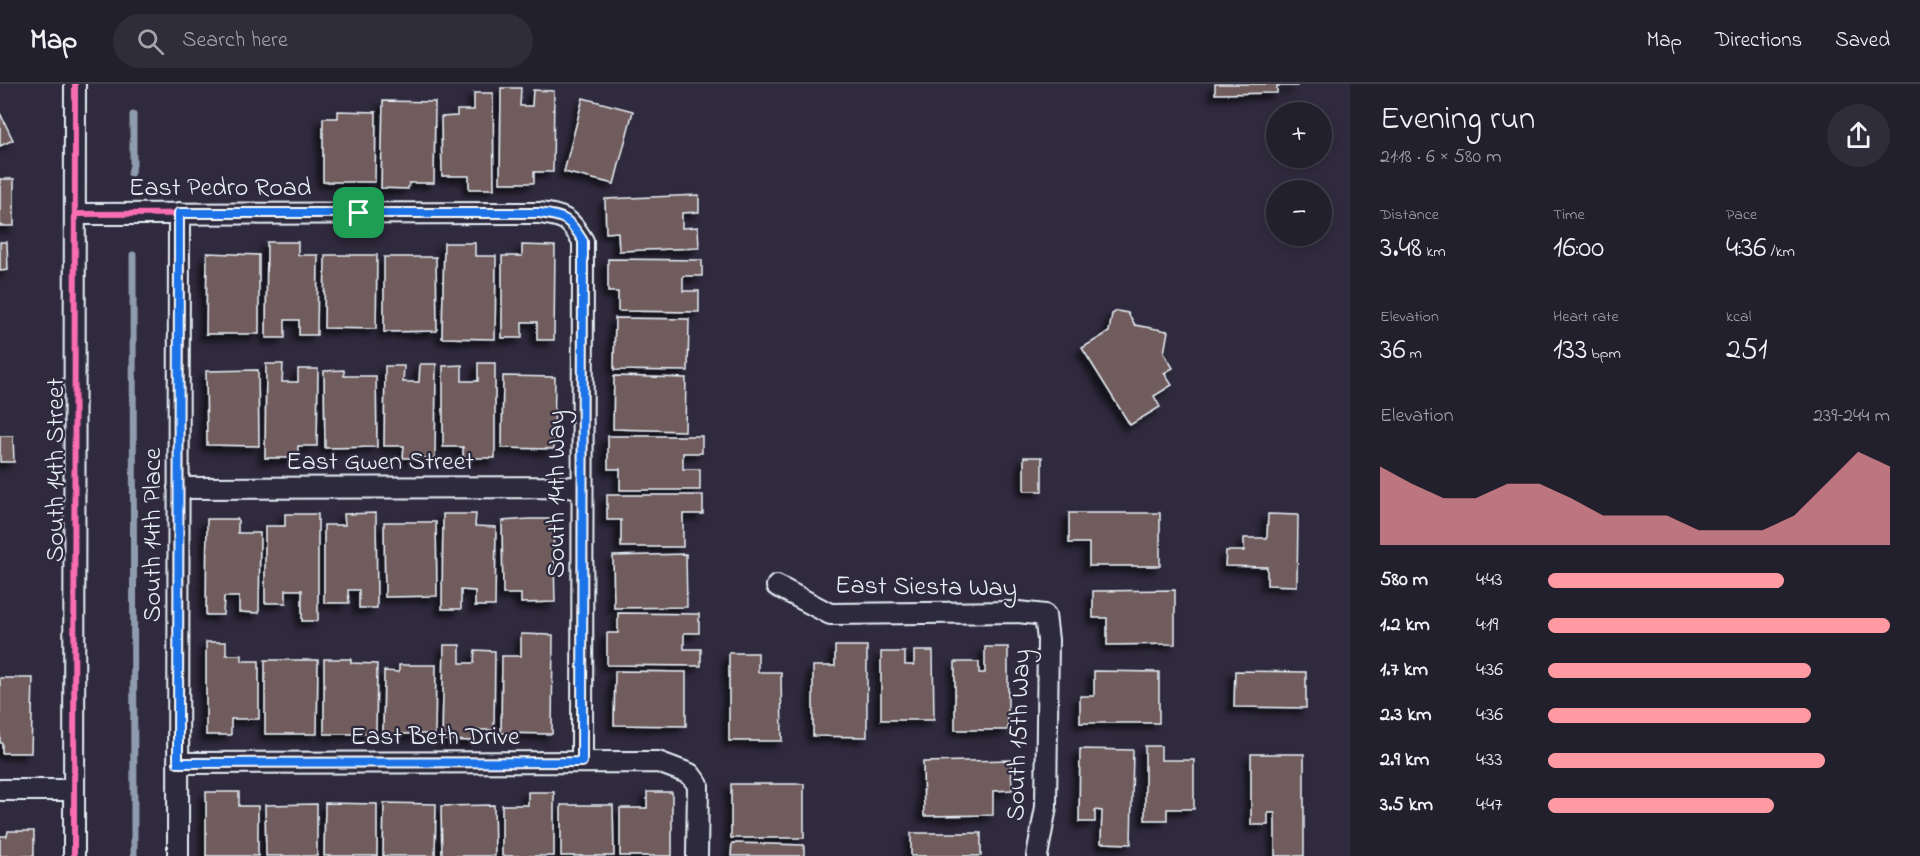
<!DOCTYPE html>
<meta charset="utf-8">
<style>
body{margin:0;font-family:"Indie Flower",sans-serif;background:#2f2d3a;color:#f1f3f6;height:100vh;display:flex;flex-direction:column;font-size:22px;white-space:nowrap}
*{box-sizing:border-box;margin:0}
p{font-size:20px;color:#a3a3aa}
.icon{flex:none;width:33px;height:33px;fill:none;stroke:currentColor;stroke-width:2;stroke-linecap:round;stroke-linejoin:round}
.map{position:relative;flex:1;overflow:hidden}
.details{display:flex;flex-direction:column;background:#23202e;width:570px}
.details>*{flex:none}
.tools{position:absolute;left:1266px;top:18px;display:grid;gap:12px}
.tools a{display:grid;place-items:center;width:66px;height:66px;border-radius:50%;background:#23202e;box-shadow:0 3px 9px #0003,0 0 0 2px #403e4a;font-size:30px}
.pin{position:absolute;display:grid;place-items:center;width:51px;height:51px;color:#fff;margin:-26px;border-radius:12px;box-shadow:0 3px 9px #0006}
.round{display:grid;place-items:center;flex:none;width:63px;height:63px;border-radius:32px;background:#2f2d3a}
.headline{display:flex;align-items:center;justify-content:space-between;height:102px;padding:0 30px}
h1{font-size:33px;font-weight:600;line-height:45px}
.metrics{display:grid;grid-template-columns:repeat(3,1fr);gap:9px;height:102px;padding:6px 30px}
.metrics div{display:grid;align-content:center}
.metrics b{font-size:30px;font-weight:600}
.metrics small{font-size:16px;font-weight:400}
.metrics p{font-size:16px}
.chart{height:168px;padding:12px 30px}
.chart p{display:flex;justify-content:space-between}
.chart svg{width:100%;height:108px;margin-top:6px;fill:#ff9aa2;opacity:.7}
ul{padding:0 30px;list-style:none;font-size:20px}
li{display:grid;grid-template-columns:96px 72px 1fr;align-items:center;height:45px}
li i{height:15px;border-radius:8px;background:#ff9aa2}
header{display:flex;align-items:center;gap:36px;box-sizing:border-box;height:84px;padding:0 30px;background:#23202e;border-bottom:2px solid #403e4a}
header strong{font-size:28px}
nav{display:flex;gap:33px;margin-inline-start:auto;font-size:21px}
.search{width:420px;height:54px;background:#2f2d3a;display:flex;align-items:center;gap:15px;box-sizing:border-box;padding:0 21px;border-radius:33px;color:#a3a3aa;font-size:22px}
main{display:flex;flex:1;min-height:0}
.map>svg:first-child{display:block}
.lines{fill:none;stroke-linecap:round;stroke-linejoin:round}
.stream{stroke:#8f9bae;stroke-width:7}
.building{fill:#6f5c5c;stroke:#e8f1f8;stroke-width:1.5;filter:url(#shadow)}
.minor-casing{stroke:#e8f1f8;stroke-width:24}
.minor{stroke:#2f2a3d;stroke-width:20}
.cycleway-casing{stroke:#2f2a3d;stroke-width:10}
.cycleway{stroke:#f96db3;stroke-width:6}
.route-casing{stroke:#fff;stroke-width:12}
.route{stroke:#1a73e8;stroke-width:8}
.labels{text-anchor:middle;stroke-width:4.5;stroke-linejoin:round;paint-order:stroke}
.street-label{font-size:26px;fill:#e8f1f8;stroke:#2f2a3d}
</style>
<header>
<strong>Map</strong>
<div class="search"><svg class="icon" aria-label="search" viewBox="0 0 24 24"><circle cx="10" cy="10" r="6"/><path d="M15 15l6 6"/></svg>Search here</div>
<nav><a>Map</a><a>Directions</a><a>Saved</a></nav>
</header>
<main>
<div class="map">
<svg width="1350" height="772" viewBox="0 0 1350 772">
<defs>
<filter id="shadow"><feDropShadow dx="-5.5" dy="5.5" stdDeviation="3" flood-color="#0009"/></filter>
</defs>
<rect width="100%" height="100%" fill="#2f2a3d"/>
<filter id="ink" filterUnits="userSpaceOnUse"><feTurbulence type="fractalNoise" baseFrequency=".0167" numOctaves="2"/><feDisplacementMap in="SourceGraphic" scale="12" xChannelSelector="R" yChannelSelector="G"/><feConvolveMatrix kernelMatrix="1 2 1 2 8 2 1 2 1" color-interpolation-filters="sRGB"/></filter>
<g filter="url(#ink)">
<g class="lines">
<!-- stream -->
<path class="stream" d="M131,89l2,-8v-50
M133,171l1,601"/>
</g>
<!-- building -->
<path class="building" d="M1215,0h82v2h-20v7l-62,1z
M501,4h20l-1,18h12l1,-16 21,1 -1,81h-19v11h-34z
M474,9h19l1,96h-25v-13h-27l-1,-59 16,-1v-6h17z
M583,14l50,13 -19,73 -50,-12z
M383,17l52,1 -1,81h-25l-1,6 -27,-1z
M338,27l38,1 -1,70h-52v-64h15z
M0,29l13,27 -13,6z
M0,95h14v47h-14z
M699,111v17l-17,1v15l16,-1 1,21 -80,3 -1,-19 -12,1 -1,-34z
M0,158h7l1,28 -8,1z
M267,158h31v13h20l-1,80h-18v-15h-14v18h-19z
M444,159h31v13h21l-1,83 -53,-1z
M522,161l33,1 -1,94h-17v-18h-15v16h-20v-82h20z
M207,169l52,2v79h-53z
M325,171h52l-1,74 -52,-1z
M384,173h52l1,74 -53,1z
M608,175l94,1v16h-19v15h16v21l-81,-1v-19h-10z
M1117,227l11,2 7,12 33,6 -4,22 9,15 -9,5 8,12 -18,11 6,11 -30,18 -48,-77 27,-16 3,-18z
M615,234l74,1 -1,52 -74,-1z
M478,279h17v95h-32v-11h-20v-81l19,-1v16h16z
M266,280h17l-1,18h16v-13h20l-1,77h-19v12h-33z
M420,280h16l-1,94h-32l1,-12h-20l1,-80h19l-1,16h16z
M258,286l1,76 -52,-1 -1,-74z
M344,286v6h32l1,71 -52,1 -1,-77z
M503,292l52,1 -1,72 -52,-1z
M614,292l72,2 -1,53 -72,-2z
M0,352h13l1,26h-14z
M608,352h94v17h-19v16h17v21h-80v-21h-12z
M1024,373h18v34h-18z
M607,411h96v19h-20v33h-62v-27h-14z
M376,429l1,95h-18v-18h-11l1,13h-25v-78h21l-1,-11z
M1069,429h91v53h-71v-23h-20z
M285,430h33v107h-16v-31h-16v13h-21v-77h20z
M443,430h33l-1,12 21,1 -1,79h-20v-15l-14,-1v19h-19z
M1268,430l30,1 -1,71 -30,-1v-18l-42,-1 1,-15h18v-13h23z
M207,435h31v14h22l-1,80 -20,-1v-15h-15l-1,18h-17z
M529,435h24l2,83 -34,1v-9h-18l-1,-73z
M384,438h52l1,74 -52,1z
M686,470l1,53 -73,1 -1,-52z
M1175,506v54l-68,1v-27h-14v-27z
M618,529l81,1v19h-15v16h17v17l-94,-1v-32h11z
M521,550l32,1 -1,99 -51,-1 1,-77h19z
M206,558h20v13h16v6h17v58h-28v16h-25z
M444,561h16v18h14l1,-13 20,1 -1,79h-19v11l-33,-1z
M835,562h32v91l-54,-1v-70h22z
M985,563h23v83h-53v-68h24v11h6z
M914,567h19l1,69h-53v-68h24v13h9z
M729,569h29v19h23l1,69h-53z
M324,575h27v4l26,1 -1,70h-52z
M265,576h53l-1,74h-52z
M399,581h37l-1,69h-52l1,-63 15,1z
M615,587l71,1v54l-72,-1z
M1094,587l65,1v51h-79v-27h14z
M1235,587l71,1v36l-72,-1z
M0,594h33l-2,75h-29v-10h-2z
M1145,662h16v14h33v49h-27v11h-22z
M1080,665l53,1 -2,94 -30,-1 1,-32 -7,-1v12h-16z
M1251,670h53v102h-29v-43h-7v12h-17z
M1011,676l1,30 -19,1v24l-69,1 -1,-54z
M731,700h73v54h-73z
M206,708h33v14h19v50h-52z
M528,708h26v64h-52v-51h26z
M647,708h25v64h-52v-48h27z
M325,719l52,1v52h-53z
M384,719l52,1 -1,52h-52z
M317,720v52h-51l-1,-51z
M494,721l1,51h-53l-1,-50z
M561,721h52l1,51h-53z
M8,747h26v25h-34v-20h7z
M911,749h70v23h-70z
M732,759l72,2v11h-73z"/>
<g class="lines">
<defs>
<path id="minor" d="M75,130l464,-1c26,3 30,5 44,28l-1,520
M178,404l404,-1
M777,502l53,28 188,-2 27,3 3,25 -2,167 -9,49
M178,679l480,-1 32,12 8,11 -1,71
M0,706h74
M74,772l1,-772
M178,772l1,-643"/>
</defs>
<!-- minor casing -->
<use href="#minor" class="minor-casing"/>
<!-- minor -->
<use href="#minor" class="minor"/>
<defs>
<path id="cycleway" d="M75,130l464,-1c26,3 30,5 44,28l-1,520
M74,772l1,-772"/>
</defs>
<!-- cycleway casing -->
<use href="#cycleway" class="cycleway-casing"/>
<!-- cycleway -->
<use href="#cycleway" class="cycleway"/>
</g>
</g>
<g class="lines" filter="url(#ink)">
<defs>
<path id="route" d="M179,129h360c25,3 30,5 44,28l-1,521 -404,1z"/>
</defs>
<!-- route casing -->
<use href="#route" class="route-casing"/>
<!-- route -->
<use href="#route" class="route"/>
</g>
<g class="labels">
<!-- street labels -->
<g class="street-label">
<text x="220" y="111">East Pedro Road</text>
<text x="380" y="385">East Gwen Street</text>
<text transform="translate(54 386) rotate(-90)" y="9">South 14th Street</text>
<text transform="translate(555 410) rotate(-90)" y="9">South 14th Way</text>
<text transform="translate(151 451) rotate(-90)" y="9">South 14th Place</text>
<text transform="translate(926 501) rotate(1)" y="9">East Siesta Way</text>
<text x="435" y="660">East Beth Drive</text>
<text transform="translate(1017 651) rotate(-88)" y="9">South 15th Way</text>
</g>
</g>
</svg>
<div class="tools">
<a>+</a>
<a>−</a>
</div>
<div class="pin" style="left:359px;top:129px;background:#1e9e55"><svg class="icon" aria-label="arrive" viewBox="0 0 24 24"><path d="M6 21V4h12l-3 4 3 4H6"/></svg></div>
</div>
<section class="details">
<div class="headline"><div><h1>Evening run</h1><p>21:18 · 6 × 580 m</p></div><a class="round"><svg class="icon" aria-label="share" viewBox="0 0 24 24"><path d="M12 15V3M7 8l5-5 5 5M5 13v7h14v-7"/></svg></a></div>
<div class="metrics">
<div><p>Distance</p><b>3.48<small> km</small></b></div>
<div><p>Time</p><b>16:00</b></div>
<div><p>Pace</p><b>4:36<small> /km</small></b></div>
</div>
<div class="metrics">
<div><p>Elevation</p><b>36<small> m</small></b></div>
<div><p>Heart rate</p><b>133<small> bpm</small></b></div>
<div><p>kcal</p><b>251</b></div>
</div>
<div class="chart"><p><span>Elevation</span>239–244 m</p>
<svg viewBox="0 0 160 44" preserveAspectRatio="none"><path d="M0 44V12L10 19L20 25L30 25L40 19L50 19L60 25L70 32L80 32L90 32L100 38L110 38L120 38L130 32L140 19L150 6L160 12V44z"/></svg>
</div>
<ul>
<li><b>580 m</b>4:43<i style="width:69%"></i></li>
<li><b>1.2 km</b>4:19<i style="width:100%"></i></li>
<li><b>1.7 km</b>4:36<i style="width:77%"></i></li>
<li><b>2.3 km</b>4:36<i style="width:77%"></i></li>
<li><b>2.9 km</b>4:33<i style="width:81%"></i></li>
<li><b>3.5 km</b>4:47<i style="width:66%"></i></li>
</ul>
</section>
</main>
